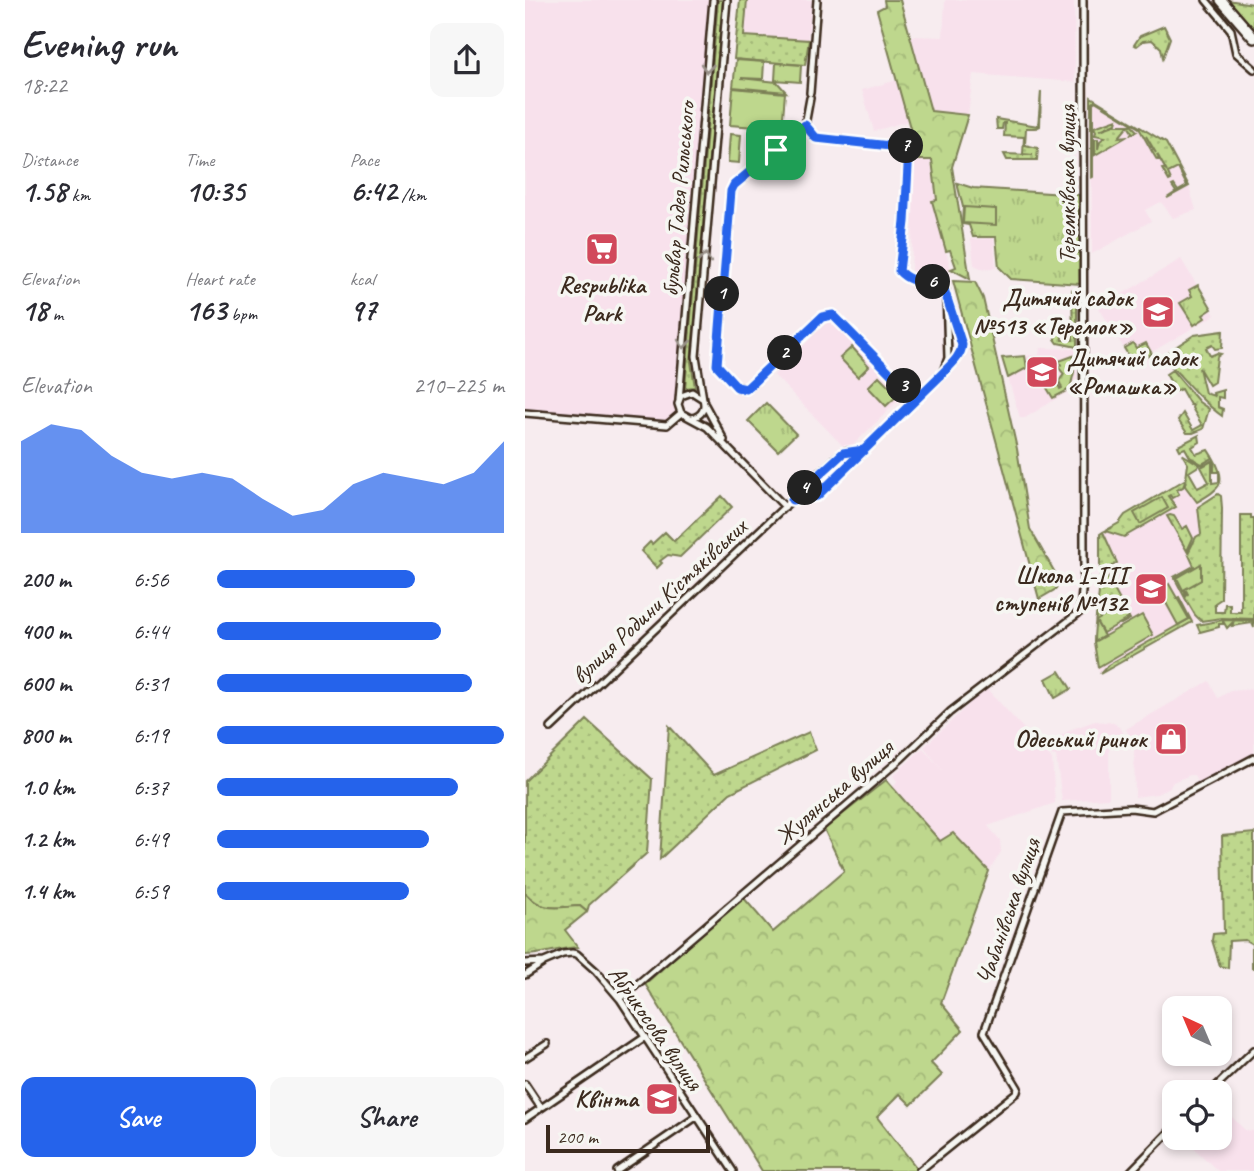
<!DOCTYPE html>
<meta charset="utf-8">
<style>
body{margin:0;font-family:Caveat,sans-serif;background:#f7f7f7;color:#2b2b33;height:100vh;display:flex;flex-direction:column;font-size:26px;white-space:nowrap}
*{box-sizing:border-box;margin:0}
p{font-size:23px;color:#7c7c81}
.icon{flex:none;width:38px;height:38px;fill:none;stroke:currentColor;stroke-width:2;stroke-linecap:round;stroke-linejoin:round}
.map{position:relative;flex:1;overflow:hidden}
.details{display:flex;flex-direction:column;background:#fff;width:525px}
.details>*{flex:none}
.needle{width:46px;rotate:316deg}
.fabs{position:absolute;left:637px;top:996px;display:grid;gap:14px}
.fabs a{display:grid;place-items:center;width:70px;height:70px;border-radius:14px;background:#fff;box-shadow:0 4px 10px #0003;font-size:35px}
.scale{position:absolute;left:21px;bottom:18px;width:164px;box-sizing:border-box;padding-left:7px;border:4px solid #3b2a1e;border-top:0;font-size:19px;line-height:24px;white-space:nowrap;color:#3b2a1e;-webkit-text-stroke:5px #f6f6f2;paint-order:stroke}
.pin{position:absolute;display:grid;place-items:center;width:60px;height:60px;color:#fff;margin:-30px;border-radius:14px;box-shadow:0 4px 10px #0006}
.km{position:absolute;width:35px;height:35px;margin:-18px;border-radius:50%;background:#222;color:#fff;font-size:19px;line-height:35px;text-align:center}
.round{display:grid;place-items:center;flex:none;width:74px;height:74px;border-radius:14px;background:#f7f7f7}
.head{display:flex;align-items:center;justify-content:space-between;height:119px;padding:0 21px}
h1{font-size:38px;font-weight:800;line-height:52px}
.stats{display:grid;grid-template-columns:repeat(3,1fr);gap:10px;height:119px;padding:7px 21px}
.stats div{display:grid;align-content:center}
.stats b{font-size:30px;font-weight:800}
.stats small{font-size:19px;font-weight:400}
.stats p{font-size:19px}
.chart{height:196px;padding:14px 21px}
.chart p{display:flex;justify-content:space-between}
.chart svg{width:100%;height:126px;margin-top:7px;fill:#2563eb;opacity:.7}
.action{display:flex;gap:14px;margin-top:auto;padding:14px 21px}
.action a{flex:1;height:80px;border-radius:14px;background:#2563eb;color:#fff;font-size:28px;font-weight:800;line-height:80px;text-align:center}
.action a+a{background:#f7f7f7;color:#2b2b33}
ul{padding:0 21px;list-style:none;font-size:23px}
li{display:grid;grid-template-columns:112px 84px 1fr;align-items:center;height:52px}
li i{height:18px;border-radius:9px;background:#2563eb}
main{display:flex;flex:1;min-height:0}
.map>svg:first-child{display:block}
.built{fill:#f8e1ec}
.grass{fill:url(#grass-dots);stroke:#7c8056;stroke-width:2}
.forest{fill:url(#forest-crowns);stroke:#7c8056;stroke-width:2}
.park{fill:url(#park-tufts);stroke:#7c8056;stroke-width:2}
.pitch{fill:#bed78d;stroke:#7c8056;stroke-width:2}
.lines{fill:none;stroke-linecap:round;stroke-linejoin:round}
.street-casing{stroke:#3b2a1e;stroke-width:10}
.highway-casing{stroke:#3b2a1e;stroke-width:14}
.street{stroke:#f6f6f2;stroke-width:5}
.highway{stroke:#f6f6f2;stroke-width:9}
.oneway{stroke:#989088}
.route-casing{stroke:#fff;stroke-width:14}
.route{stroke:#2563eb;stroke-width:9}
.labels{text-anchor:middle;stroke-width:7;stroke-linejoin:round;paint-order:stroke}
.street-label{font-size:24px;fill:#3b2a1e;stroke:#f6f6f2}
.poi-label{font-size:24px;font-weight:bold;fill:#3b2a1e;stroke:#f6f6f2;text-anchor:end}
</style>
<main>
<section class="details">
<div class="head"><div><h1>Evening run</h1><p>18:22</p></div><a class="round"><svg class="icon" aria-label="share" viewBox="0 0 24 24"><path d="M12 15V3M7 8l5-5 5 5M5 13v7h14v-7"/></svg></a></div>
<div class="stats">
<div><p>Distance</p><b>1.58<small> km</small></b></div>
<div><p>Time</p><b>10:35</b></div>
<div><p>Pace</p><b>6:42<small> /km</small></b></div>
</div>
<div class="stats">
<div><p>Elevation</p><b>18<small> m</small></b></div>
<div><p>Heart rate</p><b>163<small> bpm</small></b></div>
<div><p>kcal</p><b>97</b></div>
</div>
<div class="chart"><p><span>Elevation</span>210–225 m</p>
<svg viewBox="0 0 160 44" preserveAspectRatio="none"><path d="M0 44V12L10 6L20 8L30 17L40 23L50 25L60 23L70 25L80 32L90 38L100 36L110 27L120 23L130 25L140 27L150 23L160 12V44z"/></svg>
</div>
<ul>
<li><b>200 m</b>6:56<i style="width:69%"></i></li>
<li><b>400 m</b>6:44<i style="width:78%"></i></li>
<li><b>600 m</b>6:31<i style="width:89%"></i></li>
<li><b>800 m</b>6:19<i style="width:100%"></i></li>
<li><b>1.0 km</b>6:37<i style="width:84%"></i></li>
<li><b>1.2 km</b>6:49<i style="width:74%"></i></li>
<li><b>1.4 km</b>6:59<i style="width:67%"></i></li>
</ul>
<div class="action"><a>Save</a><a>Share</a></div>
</section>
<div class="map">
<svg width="729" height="1171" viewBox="0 0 729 1171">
<defs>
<pattern id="grass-dots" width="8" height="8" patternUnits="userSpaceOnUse" patternTransform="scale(1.75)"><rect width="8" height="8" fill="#bed78d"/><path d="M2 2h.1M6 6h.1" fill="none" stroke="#a4b979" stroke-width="1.8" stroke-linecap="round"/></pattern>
<pattern id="forest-crowns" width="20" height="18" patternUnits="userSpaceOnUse" patternTransform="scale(1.75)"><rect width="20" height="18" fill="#bed78d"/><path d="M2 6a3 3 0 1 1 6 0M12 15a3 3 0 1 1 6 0" fill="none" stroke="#a4b979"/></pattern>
<pattern id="park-tufts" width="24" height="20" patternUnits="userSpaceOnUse" patternTransform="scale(1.75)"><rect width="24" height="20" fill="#bed78d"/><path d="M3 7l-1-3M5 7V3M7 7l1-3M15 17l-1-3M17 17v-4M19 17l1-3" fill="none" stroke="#a4b979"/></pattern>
</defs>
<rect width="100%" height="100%" fill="#f7ecef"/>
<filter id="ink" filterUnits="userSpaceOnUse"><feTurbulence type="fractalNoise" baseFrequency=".0143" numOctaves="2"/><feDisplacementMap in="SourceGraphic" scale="14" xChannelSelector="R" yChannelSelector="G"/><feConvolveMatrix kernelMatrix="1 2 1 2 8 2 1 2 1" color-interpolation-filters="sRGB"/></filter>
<g filter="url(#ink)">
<!-- built -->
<path class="built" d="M0,0h185l-34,412 -7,10 -144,-13z
M215,0h72l-7,65 -71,-6z
M420,0h129l1,82 -102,-8 -5,41 -37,-3 -20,-76 32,1z
M372,80l11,41 -34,10 -12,-41z
M566,97l75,46 22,40 8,27 -23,8 -12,-16 -16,8 6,11 -59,33z
M406,160l5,40 -4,2 19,67 -4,4h-36l4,-112z
M469,238l2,30 -13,1 -9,-4 -3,-26z
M656,259l34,56 -82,48 -34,-55z
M306,318l73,77 -52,51h-9l-69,-71z
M515,348l34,1 3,6v31l-52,32h-5l-18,-60 37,-3z
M660,479l19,32 -2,105 -102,58 -3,-7 -4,-21 1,-27 6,-15v-70l19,-11 6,-8z
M684,681l9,17 12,-7 24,-2v66l-55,30 -5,-10h-4l-17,7 -3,5 -13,7 -22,3 -1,-50 -8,-18z
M461,688l66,71 3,44 -67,23 12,14 1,12 -12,19 -20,-20 -29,-9 -47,-55 4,-6 -4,-5 30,-28 19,22 -18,-23z
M570,721l19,2 8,7 4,10 -17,-3v61l-47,3 -6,-45 -6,-1 -3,-11 25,-15z
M695,1105l26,26h8v40h-36l-35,-33h37z"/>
<!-- grass -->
<path class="grass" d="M193,0h5l-32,362 4,25 -10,1z
M215,0h7l-3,36 65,4 -4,25 -71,-6z
M702,0l27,4v25z
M639,26l6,12 -7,20 -2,-10 -9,-8 -9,1 -6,5 -3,-1 6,-9z
M516,91l-1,35 -4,2h-10l-1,17 13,3 -1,12h-30l-3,-6 29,1 -10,-1 1,-17 -20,-1 1,-13h-2l-1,6h-5l-1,-10 42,7z
M566,97l75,46 23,43 -22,12 9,-6 -4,-6 2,-1 4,6 9,-5 -9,-18 -10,5 3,7 -2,1 -7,-12 2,-1 3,4 -10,-18 2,5 -2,1 -6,-10 2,-1 3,4 -10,-17 6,11 -2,1 -11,-20 -44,-27 -2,2v74l-2,1z
M592,119l-1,4 -16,7 14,-5h17l6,6 -7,4 2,-3 -4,-6 -9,11 9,-1 -33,19v-16h3v10l2,-8 5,-4 -10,-2 1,-4 -2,-4z
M547,290l5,2v55l-19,-4 -3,-4 1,-18h5l1,19h11z
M698,331l-1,17 -7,1 -3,-4 -6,3 4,8 7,-3 4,1 -4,3 -3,25 -5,3 -10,-17 6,25 9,3 -1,-3 10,-3v8l-5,-1v10l5,2 -1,7c-23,-17 -40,-39 -60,-60l32,-21z
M647,370l27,32 10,7 -6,20 -10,4h-6l-9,-13 5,-7 10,17 9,-5 -10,-17 1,-3h-3l-9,-16 -5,2 -10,-17z
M674,435l1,7 -8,5 4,7 12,-4 5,8 -11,6 -12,-7 -5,-9 -5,2 -2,-4z
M657,454l18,11 -11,7 9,16 11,-6 -8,-15 11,-6v22l7,-1v-10h-5v-13c14,25 5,30 -17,43l-12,-16 3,-22z
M661,479l-3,8 -6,3 2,4 -7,4 -2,-3 -2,1 8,11 -52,30 -19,-6 14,-8 6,-8z
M693,494l3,2 1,12 -1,91 -6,4v9h9l1,-8h5v8h11v-97h10v3h3v101l-32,-1 -21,3 -6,-6 -10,-17 3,-4 -3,-5 16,-9v-15l-24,13 9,16 -2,2 -10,-19 20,-11 -6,-13 8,-16 5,-3 -3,-27z
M197,496l10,11 -52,50 -12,-2 -8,6 2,2 -5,5 -16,-17 9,-9 2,2 13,-12 9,9z
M645,515l4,1 8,13 5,-3 6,12 -6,13 -20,-35z
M578,532l14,31 -17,11v-40z
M580,573l25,46 -9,5 -25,-3 8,15 -10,6c0,-23 6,-43 6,-67z
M654,597l13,25 -92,52 8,-9 81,-46 -12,-21z
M698,620l31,1v7l-2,-5 -20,3 2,-5 -7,7 -4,-7v3h-4v3l-19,5 -3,-7z
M62,720l65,59 -5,74 -58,52 -2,7 -7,-6c-24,1 -36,7 -55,-13v-112z
M144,726l45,49 95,-43 7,18 -86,43 -70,66z
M729,833v135h-2v-24l-7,-4 -16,1 -1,27 -8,-2 -8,-26 1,-6 11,-1 -2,-97z"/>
<!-- forest -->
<path class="forest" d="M359,0h16l31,111 37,4 -16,52 18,112 -19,-10 5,-2 -6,-17 -4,1 -14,-50 5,-1 -5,-40h-13l-42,-150 8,-4z
M428,281l22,1 8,16 34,151 13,80 28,49 -2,11 -17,10z
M361,780l54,61 13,-8 36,38 -48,132 22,27 -32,33 11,12 -31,30 -11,-11 -23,23 42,54h-157l-117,-187 98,-87 30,35 71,-61 -20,-42z
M0,893c19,20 31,14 55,13l7,6 -22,18 13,17c-19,1 -35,8 -53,8z"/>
<!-- park -->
<path class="park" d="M205,134l11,1 -2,28 -11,-1z
M432,183l16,5 106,7 1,89 -69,-5 -12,-12 -3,-30h-23l-4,-12 -7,-1 1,-17z
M673,285l14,24 -9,6 2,3 -11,7 -14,-22 12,-7 -3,-6z
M608,343l3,5 10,-5 6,11 -19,9 -9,-15z
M500,356l2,12 -19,10 -6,-20z
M548,356l1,16 -4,17 -17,9 -6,-10 10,-6 3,7 2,-1 -3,-7 5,-7 -6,-7 3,-2 -2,-4z
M241,403l30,31 -18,17 -30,-30z
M637,497l6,11 -28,16 -6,-11z
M535,671l11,18 -16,9 -9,-19z"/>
<!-- pitch -->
<path class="pitch" d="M211,60l28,2 -1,17 -22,-1 36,4 9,10 -53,-5z
M251,63l25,2 -1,17 -25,-2z
M208,88l52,5 -3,36 -52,-4z
M439,207l32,2v16l-33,-2z
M327,347l17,19 -11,11 -18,-19z
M354,376l19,19 -12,11 -18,-19z
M676,564v16l-18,10 -6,-12z
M644,584l20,35 -11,6 -19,-35z
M596,606l8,12 -26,15 -7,-12z
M617,615l11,20 -55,32 -4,-25z"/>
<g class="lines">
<defs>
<path id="street" d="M681,0l25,30 5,23 18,16
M285,93l7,-93
M280,125l-70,60 -4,7 -14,173 20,22 9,2 76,-72 11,-2 83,84
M422,369l11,-12 4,-12 -13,-43
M178,399l-7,-43 31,-356
M154,400l34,-400
M180,405l19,35
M0,413l142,12 14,-12
M167,418c10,-2 14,-10 11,-19l-11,-7 -11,4 -3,8 3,9 26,14 78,80
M318,453l-2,3 1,6 10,1
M267,500l25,-4 125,-122 6,-16 -2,-67c-11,-17 -31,-3 -47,-20l6,-49 4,-74 -93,-10 -11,-13 5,-27
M26,728l286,-271 9,-6h18
M0,963l19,-1 19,-8 9,-1 5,1 19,17 24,28 113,172
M0,975l17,-11
M95,999l282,-241 48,-46 130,-100 4,-41 -1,-571
M0,1058l22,-14
M0,1084l16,24
M685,1092l44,-42
M0,1119l120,-82
M92,1171l79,-54
M394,1171l98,-79 1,-4 -34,-56 78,-220 69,-4 22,3 101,-53
M606,1171l43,-44"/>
<path id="highway" d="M696,0l33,38"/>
</defs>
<!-- street casing -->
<use href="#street" class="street-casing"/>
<!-- highway casing -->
<use href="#highway" class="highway-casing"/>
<!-- street -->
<use href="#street" class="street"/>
<!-- highway -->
<use href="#highway" class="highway"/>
</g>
<!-- one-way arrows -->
<defs><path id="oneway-chevron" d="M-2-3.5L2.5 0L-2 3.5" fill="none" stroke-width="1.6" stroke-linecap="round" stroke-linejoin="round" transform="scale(1.75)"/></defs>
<g class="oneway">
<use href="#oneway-chevron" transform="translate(182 68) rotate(95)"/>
<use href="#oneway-chevron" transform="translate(180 258) rotate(-85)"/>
<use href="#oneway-chevron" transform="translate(159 344) rotate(95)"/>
</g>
</g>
<g class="lines" filter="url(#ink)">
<defs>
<path id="route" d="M251,150l-42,35 -3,6 -14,174 20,22 9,2 76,-72 11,-2 83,84 -52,51 -21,3 -51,47 25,-4 125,-122c8,-9 19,-17 20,-29l-19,-59c-16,-9 -29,1 -44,-15l6,-49 4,-74 -93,-10 -11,-13 -29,25"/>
</defs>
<!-- route casing -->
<use href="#route" class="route-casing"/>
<!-- route -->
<use href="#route" class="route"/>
</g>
<!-- icons -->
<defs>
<symbol id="supermarket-square" viewBox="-11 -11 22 22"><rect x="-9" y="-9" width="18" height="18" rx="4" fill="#d1495b" stroke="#f6f6f2"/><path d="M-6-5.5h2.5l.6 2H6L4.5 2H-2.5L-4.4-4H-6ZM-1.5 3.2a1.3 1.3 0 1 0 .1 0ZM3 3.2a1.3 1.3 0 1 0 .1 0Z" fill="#fff"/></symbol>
<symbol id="school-square" viewBox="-11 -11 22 22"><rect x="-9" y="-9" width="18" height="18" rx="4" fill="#d1495b" stroke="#f6f6f2"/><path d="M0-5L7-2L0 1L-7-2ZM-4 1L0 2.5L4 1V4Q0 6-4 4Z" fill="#fff"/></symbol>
<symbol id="shop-square" viewBox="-11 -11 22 22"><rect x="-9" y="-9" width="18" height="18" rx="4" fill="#d1495b" stroke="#f6f6f2"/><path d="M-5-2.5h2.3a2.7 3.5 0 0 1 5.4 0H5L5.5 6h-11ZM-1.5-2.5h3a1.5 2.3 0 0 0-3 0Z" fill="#fff"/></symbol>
</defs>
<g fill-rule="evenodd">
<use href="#supermarket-square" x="58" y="230" width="38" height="38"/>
<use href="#school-square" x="614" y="293" width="38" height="38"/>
<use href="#school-square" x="498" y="353" width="38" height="38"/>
<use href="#school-square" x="607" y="570" width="38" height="38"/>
<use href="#shop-square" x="627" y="720" width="38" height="38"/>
<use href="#school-square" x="118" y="1080" width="38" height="38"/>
</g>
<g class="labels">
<!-- street labels -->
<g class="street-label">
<text transform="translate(542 184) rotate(-90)" y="8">Теремківська вулиця</text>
<text transform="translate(153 199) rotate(-85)" y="8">бульвар Тадея Рильського</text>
<text transform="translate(134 601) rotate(-43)" y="8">вулиця Родини Кістяківських</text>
<text transform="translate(309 792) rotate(-41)" y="8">Жулянська вулиця</text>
<text transform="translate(483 911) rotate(-71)" y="8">Чабанівська вулиця</text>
<text transform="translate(131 1028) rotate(55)" y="8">Абрикосова вулиця</text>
</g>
<!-- poi labels -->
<g class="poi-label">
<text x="77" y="293" text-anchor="middle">Respublika<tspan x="77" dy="28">Park</tspan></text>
<text x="608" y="306">Дитячий садок<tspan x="608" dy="28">№513 «Теремок»</tspan></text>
<text x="542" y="366" text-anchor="start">Дитячий садок<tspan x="542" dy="28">«Ромашка»</tspan></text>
<text x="602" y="583">Школа І-ІІІ<tspan x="602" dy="28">ступенів №132</tspan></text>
<text x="622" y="747">Одеський ринок</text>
<text x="113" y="1107">Квінта</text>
</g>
</g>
</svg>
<div class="fabs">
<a><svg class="needle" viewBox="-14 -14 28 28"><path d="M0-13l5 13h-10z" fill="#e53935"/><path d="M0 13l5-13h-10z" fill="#7c7c81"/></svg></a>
<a><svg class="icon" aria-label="locate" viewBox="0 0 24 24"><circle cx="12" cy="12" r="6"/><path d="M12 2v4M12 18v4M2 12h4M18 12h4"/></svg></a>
</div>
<div class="scale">200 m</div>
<div class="pin" style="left:251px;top:150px;background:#1e9e55"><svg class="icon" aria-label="arrive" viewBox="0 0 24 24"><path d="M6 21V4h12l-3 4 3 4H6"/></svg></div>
<b class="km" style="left:197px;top:294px">1</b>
<b class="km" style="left:260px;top:353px">2</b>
<b class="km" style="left:379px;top:386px">3</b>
<b class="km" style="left:280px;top:488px">4</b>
<b class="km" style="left:408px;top:282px">6</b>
<b class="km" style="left:381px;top:146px">7</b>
</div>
</main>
